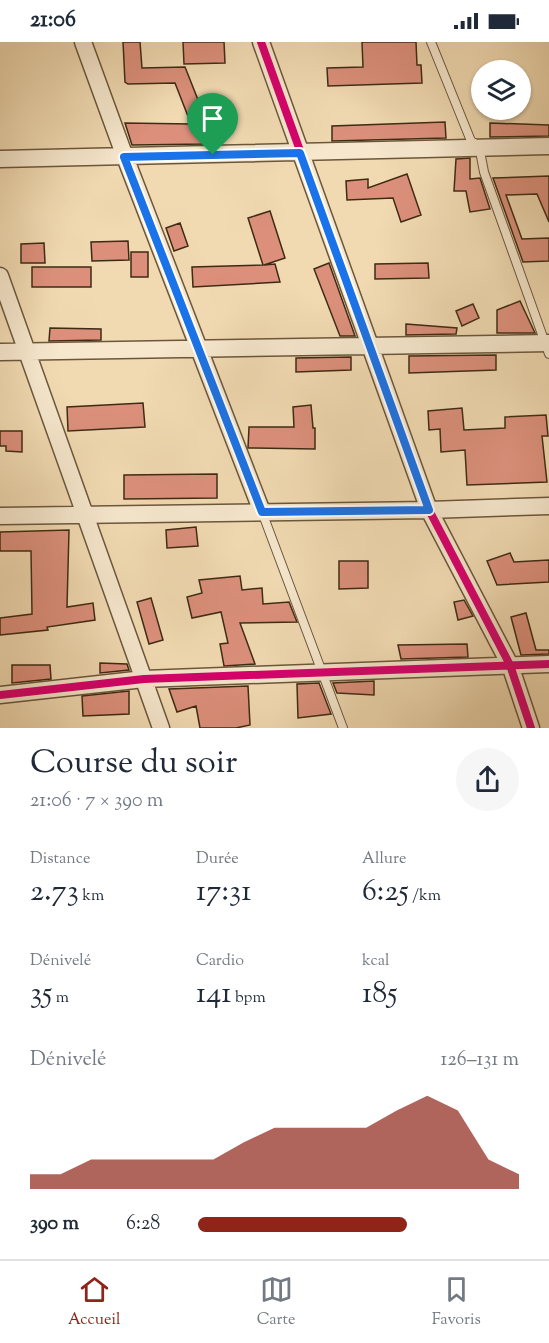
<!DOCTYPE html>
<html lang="fr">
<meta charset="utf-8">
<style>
body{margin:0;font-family:"Sorts Mill Goudy",serif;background:#f6f6f7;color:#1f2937;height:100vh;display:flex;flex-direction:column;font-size:22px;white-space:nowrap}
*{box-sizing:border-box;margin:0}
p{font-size:20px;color:#747a83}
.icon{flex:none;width:33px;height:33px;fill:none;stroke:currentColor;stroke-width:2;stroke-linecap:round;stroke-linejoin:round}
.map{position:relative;height:686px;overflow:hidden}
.side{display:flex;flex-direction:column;background:#fff;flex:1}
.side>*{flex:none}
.fabs{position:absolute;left:471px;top:18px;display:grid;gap:12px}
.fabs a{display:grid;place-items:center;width:60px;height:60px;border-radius:50%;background:#fff;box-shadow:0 2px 4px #0004;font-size:30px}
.pin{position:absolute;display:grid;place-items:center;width:51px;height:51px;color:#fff;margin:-62px -26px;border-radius:50% 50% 50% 0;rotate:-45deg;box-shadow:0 0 6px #0007}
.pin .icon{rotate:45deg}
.round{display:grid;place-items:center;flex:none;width:63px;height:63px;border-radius:32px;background:#f6f6f7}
.head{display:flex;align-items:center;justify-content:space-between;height:102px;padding:0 30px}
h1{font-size:33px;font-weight:600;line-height:45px}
.stats{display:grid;grid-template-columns:repeat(3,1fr);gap:9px;height:102px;padding:6px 30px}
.stats div{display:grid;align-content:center}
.stats b{font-size:30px;font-weight:600}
.stats small{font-size:16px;font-weight:400}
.stats p{font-size:16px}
.chart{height:168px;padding:12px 30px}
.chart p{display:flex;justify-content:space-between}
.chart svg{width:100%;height:108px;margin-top:6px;fill:#8f2418;opacity:.7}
ul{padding:0 30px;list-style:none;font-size:20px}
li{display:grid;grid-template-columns:96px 72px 1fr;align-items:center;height:45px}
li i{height:15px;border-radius:8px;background:#8f2418}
.status{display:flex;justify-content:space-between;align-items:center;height:42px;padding:0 30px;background:#fff;direction:ltr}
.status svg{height:16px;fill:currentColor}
.tab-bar{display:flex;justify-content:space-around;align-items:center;height:84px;border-top:2px solid #e0e1e3;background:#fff;font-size:16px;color:#747a83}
.tab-bar a{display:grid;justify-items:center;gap:3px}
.tab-bar .active{color:#8f2418}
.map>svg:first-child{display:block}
.building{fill:#dc907c;stroke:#3e2b13;stroke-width:1.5}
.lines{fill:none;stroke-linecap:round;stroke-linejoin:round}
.lane-casing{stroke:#6b573b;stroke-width:10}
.street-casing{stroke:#6b573b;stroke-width:19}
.lane{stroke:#f6e7cd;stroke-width:8}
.street{stroke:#f6e7cd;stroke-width:16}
.cycleway-casing{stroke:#f6e7cd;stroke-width:11}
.cycleway{stroke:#d6006c;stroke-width:8}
.route-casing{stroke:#fff;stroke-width:12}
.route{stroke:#1a73e8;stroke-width:8}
</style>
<div class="status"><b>21:06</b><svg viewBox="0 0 49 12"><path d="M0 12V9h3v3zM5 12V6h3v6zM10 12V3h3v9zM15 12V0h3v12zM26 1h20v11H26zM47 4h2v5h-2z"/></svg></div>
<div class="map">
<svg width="549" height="686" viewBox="0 0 549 686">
<rect width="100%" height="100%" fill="#f1dab2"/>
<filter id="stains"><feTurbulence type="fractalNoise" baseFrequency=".00333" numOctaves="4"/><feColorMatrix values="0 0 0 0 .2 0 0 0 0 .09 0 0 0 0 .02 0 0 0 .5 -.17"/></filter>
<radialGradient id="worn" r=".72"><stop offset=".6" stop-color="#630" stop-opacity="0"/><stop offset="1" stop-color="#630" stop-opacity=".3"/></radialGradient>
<!-- building -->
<path class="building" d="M123,0h17l2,26 43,-1 21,53 -1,24 -73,1 -7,-22 66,1 -16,-41 -47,1 -3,-2z
M183,0h41l1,21 -41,1z
M362,0h54l1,23h4l1,18 -94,3 -1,-18 36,-1z
M445,80l1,16 -114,3v-15z
M490,81l59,2v11l-59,1z
M470,116v21l10,-1 10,31 -20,3 -4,-21h-12l2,-32z
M407,132l14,41 -20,7 -8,-24 -46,2 -1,-19 22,-2v9z
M549,134v46l-12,-28 -31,1 16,44 27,-1v23l-26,1 -30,-84z
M270,169l15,47 -21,7 11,-1 5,18 -87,5 -1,-20 71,-2 -15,-47z
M180,181l8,23 -14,5 -8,-23z
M128,199l1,19 -37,1 -1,-19z
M44,201l1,20h-24v-19z
M131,210h17v25h-17z
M329,221l26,73h-15l-26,-67z
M428,221l1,15 -54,1v-15z
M32,225h59v20h-59z
M520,259l15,32h-38v-23z
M473,262l6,14 -17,8 -6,-15z
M406,282l51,4 -1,6 -50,1z
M50,286l51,1v11l-52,1z
M496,313v15l-87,3v-17z
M351,315v13l-55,2v-14z
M143,361l2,24 -77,4 -1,-24z
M311,363l2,23h2v21l-67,-1 1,-21h45l-1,-20z
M462,366l2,22 41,-2v-11l41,-2 2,21h-6l5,46 -80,3 -2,-35 -24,2 -1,-23 -11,1 -1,-19z
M0,389h22v21l-16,-1v-5h-6z
M217,432v24l-93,1v-24z
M196,485l2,19 -31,2 -1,-18z
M69,488l-2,77 26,-4 2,17 -48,7 1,3 -48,5v-17l32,-4 -1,-63h-31v-19z
M510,511l4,9 35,-2v22l-52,3 -10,-24z
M339,519h29v27l-29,1z
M240,534l2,14 20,-2 1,16 26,-2 8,20 -57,1 15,41 -31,2 -4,-22 8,-1 -7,-31 -29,6 -5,-21 15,-4 -3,-13z
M151,556l12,42 -14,4 -12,-42z
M464,558l9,16 -15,4 -4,-18z
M526,571l10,37h13v4l-28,1 -10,-38z
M467,602l1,13 -67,2 -3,-14z
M100,621l27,1 2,6 -29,3z
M12,623h38l1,14 -39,4z
M374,639v14l-37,-2 -4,-10z
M319,641l12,31 -33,4 -1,-34z
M248,644l2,39 -14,3h-36l-4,-22 -19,6 -8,-23z
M129,649v23l-46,2 -1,-20z"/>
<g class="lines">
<defs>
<path id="lane" d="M431,0l40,99 8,5 5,26 65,182
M262,470l81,216"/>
<path id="street" d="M83,0l42,115 137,355
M261,0l168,468 81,155 21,63
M0,117l549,-13
M0,234l161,452
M0,310l549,-9
M0,474l429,-6 120,-4
M0,653l144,-16 405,-15"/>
</defs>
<!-- lane casing -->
<use href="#lane" class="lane-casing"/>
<!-- street casing -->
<use href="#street" class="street-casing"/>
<!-- lane -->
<use href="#lane" class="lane"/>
<!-- street -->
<use href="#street" class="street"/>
<defs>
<path id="cycleway" d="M261,0l168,468 81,155 21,63
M0,653l144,-16 405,-15"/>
</defs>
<!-- cycleway casing -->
<use href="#cycleway" class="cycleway-casing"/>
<!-- cycleway -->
<use href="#cycleway" class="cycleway"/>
</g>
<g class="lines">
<defs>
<path id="route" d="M300,111l129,357 -167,2 -138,-355z"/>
</defs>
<!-- route casing -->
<use href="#route" class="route-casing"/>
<!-- route -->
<use href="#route" class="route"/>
</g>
<rect width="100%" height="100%" filter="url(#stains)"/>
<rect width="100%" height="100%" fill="url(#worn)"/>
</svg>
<div class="fabs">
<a><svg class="icon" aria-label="layers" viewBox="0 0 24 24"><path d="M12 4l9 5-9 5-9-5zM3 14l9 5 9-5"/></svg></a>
</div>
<div class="pin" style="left:213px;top:113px;background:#1e9e55"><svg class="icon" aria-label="arrive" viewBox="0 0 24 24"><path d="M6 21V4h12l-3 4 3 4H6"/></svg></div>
</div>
<section class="side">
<div class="head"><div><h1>Course du soir</h1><p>21:06 · 7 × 390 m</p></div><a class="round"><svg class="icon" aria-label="share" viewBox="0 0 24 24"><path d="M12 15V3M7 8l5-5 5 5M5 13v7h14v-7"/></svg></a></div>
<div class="stats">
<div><p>Distance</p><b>2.73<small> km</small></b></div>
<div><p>Durée</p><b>17:31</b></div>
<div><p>Allure</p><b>6:25<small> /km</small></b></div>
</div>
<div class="stats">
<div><p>Dénivelé</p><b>35<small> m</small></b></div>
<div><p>Cardio</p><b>141<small> bpm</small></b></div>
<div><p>kcal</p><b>185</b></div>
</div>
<div class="chart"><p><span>Dénivelé</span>126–131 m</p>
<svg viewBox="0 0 160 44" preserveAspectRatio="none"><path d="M0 44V38L10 38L20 32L30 32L40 32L50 32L60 32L70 25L80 19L90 19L100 19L110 19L120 12L130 6L140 12L150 32L160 38V44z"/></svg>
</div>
<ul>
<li><b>390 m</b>6:28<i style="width:65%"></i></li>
</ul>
</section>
<nav class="tab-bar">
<a class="active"><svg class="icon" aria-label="home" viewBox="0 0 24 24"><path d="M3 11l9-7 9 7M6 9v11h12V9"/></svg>Accueil</a>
<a><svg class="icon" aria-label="map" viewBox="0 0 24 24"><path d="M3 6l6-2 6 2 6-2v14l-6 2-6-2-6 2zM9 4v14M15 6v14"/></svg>Carte</a>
<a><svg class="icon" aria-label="saved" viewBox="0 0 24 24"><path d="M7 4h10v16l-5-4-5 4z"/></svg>Favoris</a>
</nav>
